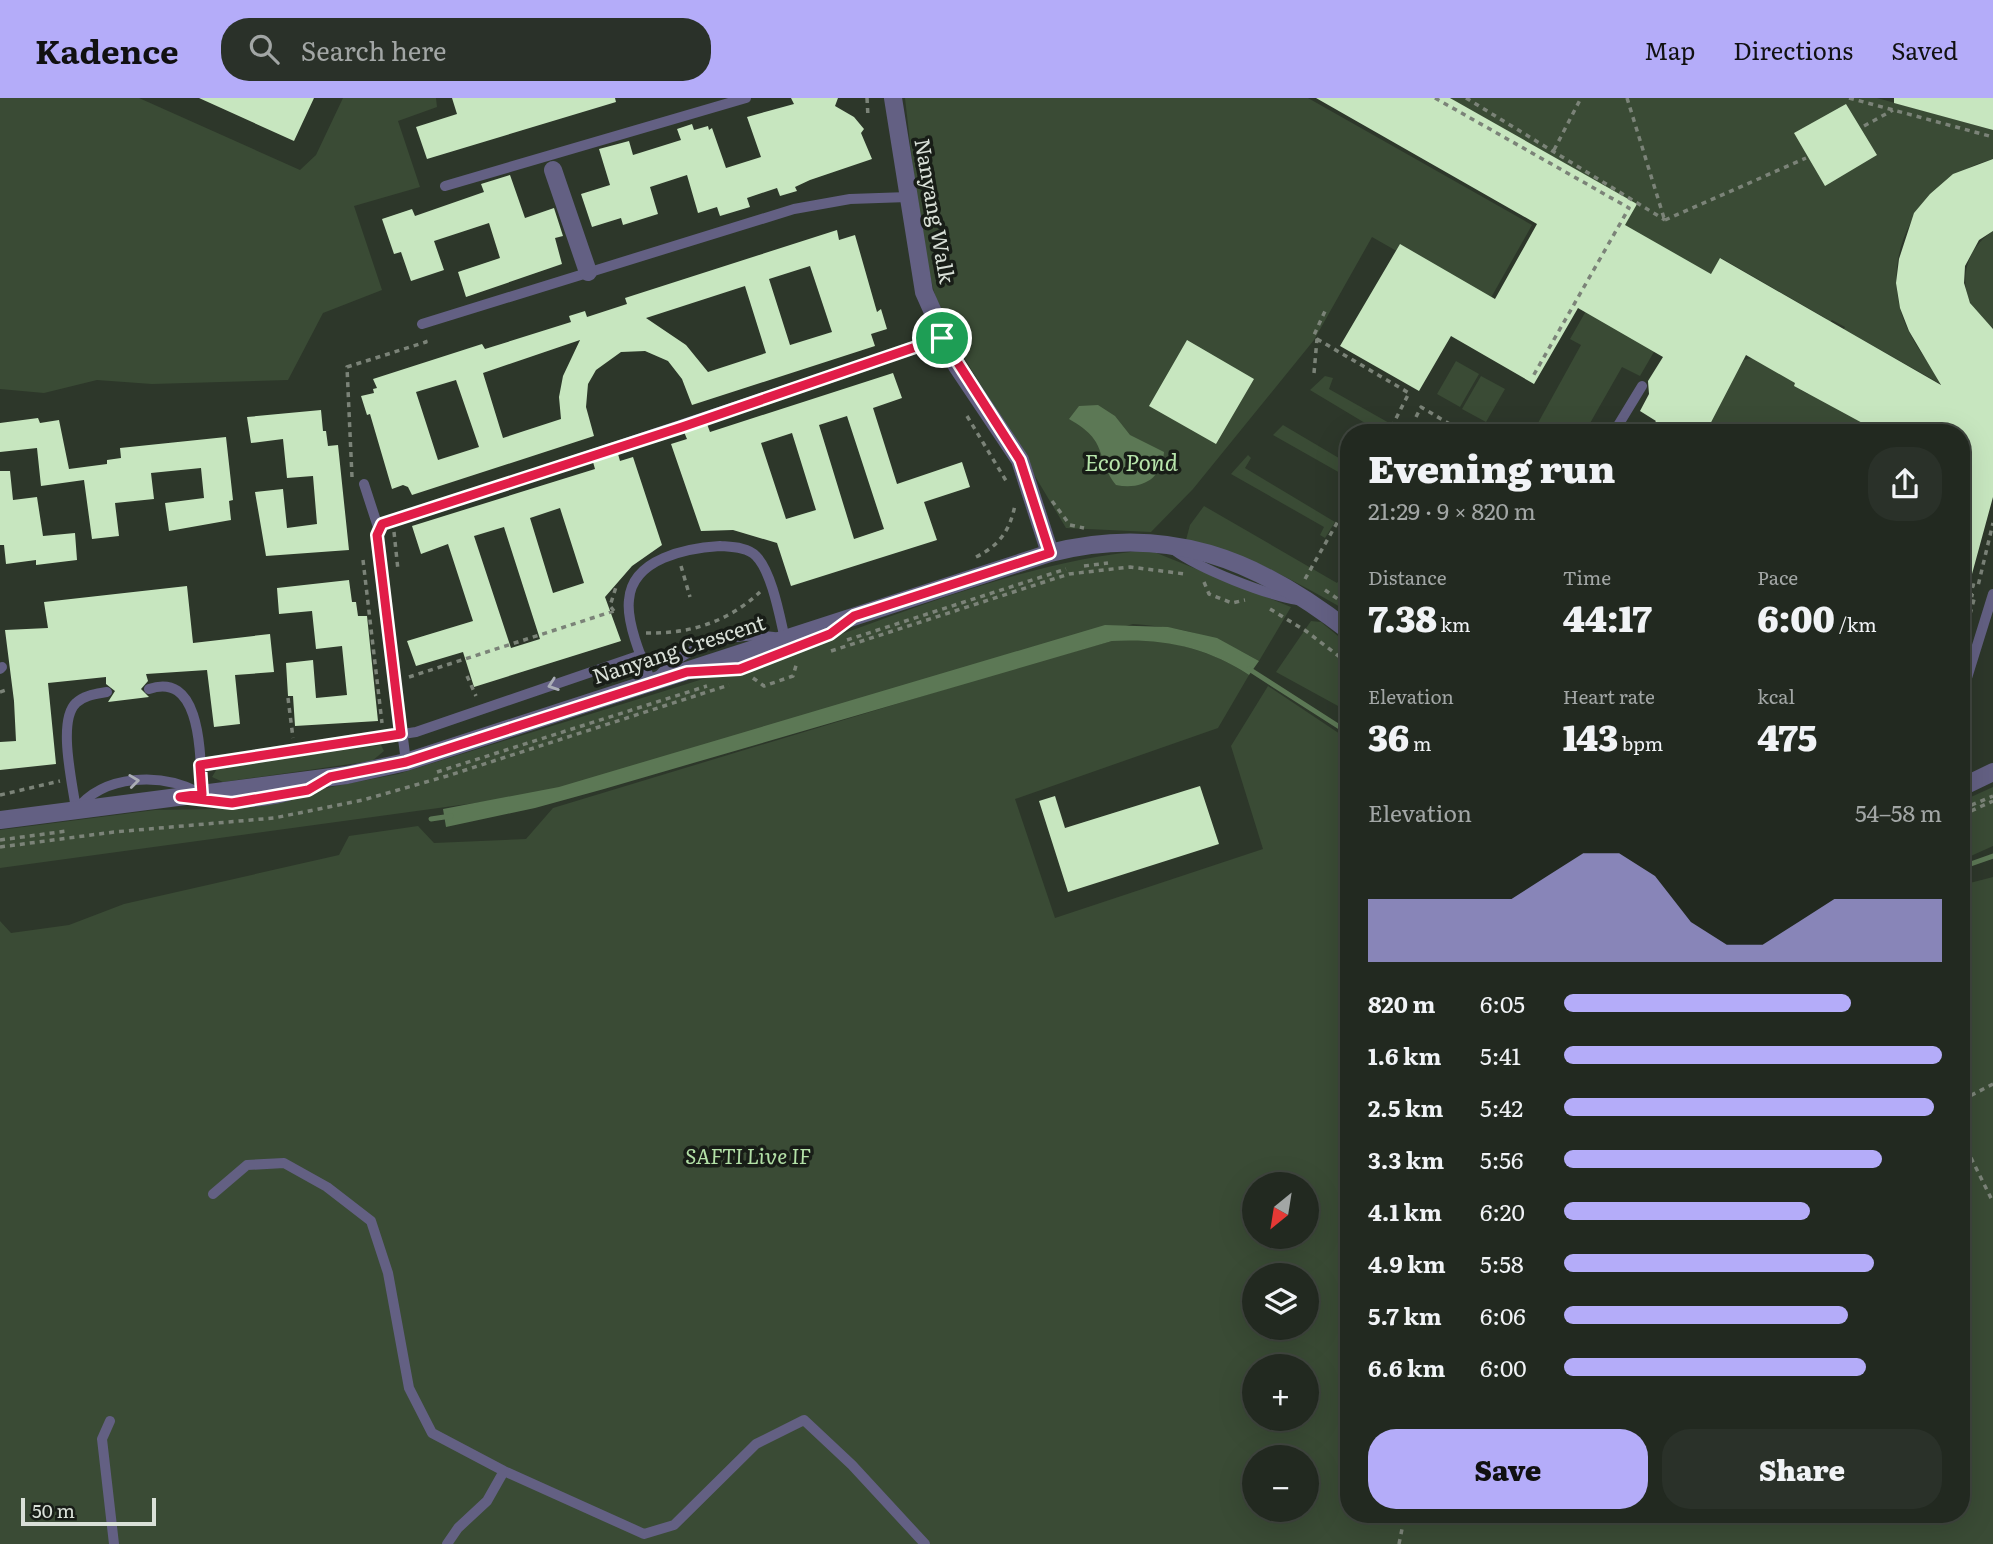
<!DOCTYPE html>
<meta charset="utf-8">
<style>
body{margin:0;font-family:Literata,serif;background:#2a3129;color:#f1f3f6;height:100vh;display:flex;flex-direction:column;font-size:26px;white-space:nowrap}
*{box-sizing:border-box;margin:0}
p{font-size:23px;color:#a2a6a5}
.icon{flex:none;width:38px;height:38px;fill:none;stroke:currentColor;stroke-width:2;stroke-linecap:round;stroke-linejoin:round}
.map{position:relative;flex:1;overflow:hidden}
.drawer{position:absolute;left:1340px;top:326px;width:630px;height:1099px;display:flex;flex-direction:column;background:#222920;border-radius:28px;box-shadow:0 7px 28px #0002,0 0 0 2px #3f453e}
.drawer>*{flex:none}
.needle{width:46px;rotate:210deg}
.buttons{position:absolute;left:1242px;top:1074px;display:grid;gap:14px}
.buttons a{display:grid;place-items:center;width:77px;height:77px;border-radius:50%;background:#222920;box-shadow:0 7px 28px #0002,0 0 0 2px #3f453e;font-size:35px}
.scale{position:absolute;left:21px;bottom:18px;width:135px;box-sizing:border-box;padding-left:7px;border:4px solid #d9e0d8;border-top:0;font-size:19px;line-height:24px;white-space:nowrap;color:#d9e0d8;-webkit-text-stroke:5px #181d17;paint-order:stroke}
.pin{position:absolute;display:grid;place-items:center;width:60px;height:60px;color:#fff;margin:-30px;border:4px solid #fff;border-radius:50%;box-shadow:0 2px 7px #0007}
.round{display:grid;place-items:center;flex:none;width:74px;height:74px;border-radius:28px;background:#2a3129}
.head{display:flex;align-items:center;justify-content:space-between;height:119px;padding:0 28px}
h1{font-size:38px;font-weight:800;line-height:52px}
.stats{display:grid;grid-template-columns:repeat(3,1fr);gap:10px;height:119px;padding:7px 28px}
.stats div{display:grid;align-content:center}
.stats b{font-size:35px;font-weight:800}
.stats small{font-size:19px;font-weight:400}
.stats p{font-size:19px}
.chart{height:196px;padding:14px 28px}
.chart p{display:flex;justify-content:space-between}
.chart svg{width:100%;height:126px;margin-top:7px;fill:#b4acf9;opacity:.7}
.cta{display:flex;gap:14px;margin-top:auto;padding:14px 28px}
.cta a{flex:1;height:80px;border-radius:28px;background:#b4acf9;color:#111;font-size:28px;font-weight:800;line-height:80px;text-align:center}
.cta a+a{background:#2a3129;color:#f1f3f6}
ul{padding:0 28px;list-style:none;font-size:23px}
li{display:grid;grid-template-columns:112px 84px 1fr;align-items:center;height:52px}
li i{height:18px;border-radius:9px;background:#b4acf9}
header{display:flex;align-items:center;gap:42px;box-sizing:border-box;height:98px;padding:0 35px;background:#b4acf9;color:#111}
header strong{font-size:33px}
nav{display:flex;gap:38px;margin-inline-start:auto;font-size:24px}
.search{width:490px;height:63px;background:#2a3129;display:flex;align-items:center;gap:18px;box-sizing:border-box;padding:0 24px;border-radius:28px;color:#a2a6a5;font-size:26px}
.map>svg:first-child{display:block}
.green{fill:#3a4b35;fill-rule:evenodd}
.water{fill:#5c7855}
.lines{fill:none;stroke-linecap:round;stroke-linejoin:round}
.stream{stroke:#5c7855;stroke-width:5}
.building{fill:#c7e6bf;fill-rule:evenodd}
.path{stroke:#7b8378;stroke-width:3.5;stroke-dasharray:5 5;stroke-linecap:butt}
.lane{stroke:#636083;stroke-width:10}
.street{stroke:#636083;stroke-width:18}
.oneway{stroke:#aaadb6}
.route-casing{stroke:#fff;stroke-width:14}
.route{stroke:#e11d48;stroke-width:9}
.labels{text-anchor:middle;stroke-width:7;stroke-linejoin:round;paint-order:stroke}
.street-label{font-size:21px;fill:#d9e0d8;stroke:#181d17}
.park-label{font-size:21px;font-style:italic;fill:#b3e1a7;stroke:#181d17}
.water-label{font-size:23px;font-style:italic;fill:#b7e5ab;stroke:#181d17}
</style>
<header>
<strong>Kadence</strong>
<div class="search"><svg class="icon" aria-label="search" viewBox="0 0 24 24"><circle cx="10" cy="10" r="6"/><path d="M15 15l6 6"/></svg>Search here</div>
<nav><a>Map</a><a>Directions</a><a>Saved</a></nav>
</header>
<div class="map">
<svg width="1993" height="1446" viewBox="0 0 1993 1446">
<rect width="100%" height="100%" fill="#2d372a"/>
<!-- green -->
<path class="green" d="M0,0h139l161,72 16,-15 27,-57h93l1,9 -39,14 22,66 -66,19 28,84 -59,23 -35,67 -136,4 -55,-4 -53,13 -44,-4z
M905,0h403l224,127 -44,78 -116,-66 -58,103 -121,149 -42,43 -85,-4 -122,-204c-25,-71 -30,-151 -39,-226z
M1450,0h427l116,32v29c-65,17 -110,81 -93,149 7,29 29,55 46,79l-99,-56 -7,6 5,-10 -13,-7 -6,8 1,-9 -106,-61 -10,16 -87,-48z
M1993,133v97c-38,-25 -36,-73 0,-97z
M1586,213l69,39 -15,26 -18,-9 -37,65h-52l48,-87 -11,-6z
M1752,260l45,23 -3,5 14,8 2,-5 11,10 58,33h-179l44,-72z
M1456,263l23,13 -19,33 -23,-13z
M1325,278l8,2 -4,11 62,35 -5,8h-6l-70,-42z
M1481,278l24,13 -19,33 -24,-13z
M1283,327l66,39v14l-76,-43z
M1248,357l3,3 -6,10 90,54 -10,16 -5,-3 4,-8 -93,-53z
M1204,408l133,77 12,-18v47c-51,-29 -105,-61 -163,-72l4,-15z
M1149,452l142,57 -32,54c-47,-26 -72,-33 -126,-37l-466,132 -88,28 -82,16 -497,68v-38l155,-20 63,-1 180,-35 308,-96c49,-11 94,-29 141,-46 97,-35 198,-73 302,-82z
M1311,523l10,1 28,23v67l-73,-40z
M1147,541c36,5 71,15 102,36l-31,53 -203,71 40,119 208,-69 -32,-103 37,-60 81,54v774h613v-629l31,-8v667h-1993v-623l11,12 58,-8 55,-21 215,-49 10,-19 69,-10 16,17 92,-4 27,-31 462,-140 97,-27zM1255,1087h52v52h-52zM1255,1178h52v52h-52zM1255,1269h52v52h-52zM1255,1360h52v52h-52z
M381,647l3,6 -12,10 -149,21 -11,-5 6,-10z
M1993,689v59l-31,14v-59z"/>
<!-- water -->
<path class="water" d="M1098,307l17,11 15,19 34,17c-2,27 -22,38 -48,33 -22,-29 -6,-43 -47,-66l10,-13z
M1105,527l63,2 49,11 42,23 -10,14c-42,-28 -87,-37 -137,-34l-508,148 -69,19 -89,19 -3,-18 116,-22z"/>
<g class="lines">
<!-- stream -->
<path class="stream" d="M1249,571l100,64
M431,721l20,-3
M1962,769l31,-11"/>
</g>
<!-- building -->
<path class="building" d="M199,0h115l-20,43z
M452,0h163l1,4 -189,57 -11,-32 41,-13z
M791,0h47l-3,8 19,11 10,12 -3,4 11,26 -62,21 -15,7 2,4 -17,5 -3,-8 -30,10 3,9 -30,9 -3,-9 -19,6 -11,-38 -37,12 8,27 -35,11 -2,-7 -29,9 -11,-33 29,-9 -11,-36 30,-8 4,14 48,-15 -4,-11 15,-5 2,6 14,-4 1,4 3,-2 14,40 35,-11 -14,-40 47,-13z
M1316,0h134l187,106 -12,21 86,49 9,-16 221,127 -32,-54 -9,-23 -4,-25 3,-24 15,-46 16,-19 23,-20 40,-15v72l-14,9 -14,26 -1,17 6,20 23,26v168l-27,99 -4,-1v-163h-83l-85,-46 1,-3 -49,-28 -40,77h-43l-11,-6 4,-5 -16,-10 9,-17 -1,-13 15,-24 -85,-49 -44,76 -83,-48 -32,55 -79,-45 60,-102 95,55 42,-75z
M1894,0h99v32l-99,-27z
M1846,6l31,51 -52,31 -31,-53z
M510,77l15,43 29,-10 9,28 -8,2 7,26 -96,33 -8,-25 42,-14 -11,-35 -55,18 10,29 -33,11 -10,-29 -7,2 -12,-35 30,-10 3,7 69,-24 -3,-8z
M837,132l2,10 16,-5 22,77 4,-3 6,20 -16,5 4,12 -183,59 -10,-26 -14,-18 -23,-10 -24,1 -25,18 -8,14 -2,23 8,29 -182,59 -4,-8 -5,-2 -11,4 -22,-75 -3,1 -6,-19 13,-3 -1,-4 4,-1 -4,-9 109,-35 3,5 86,-27 -2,-6 16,-5 2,6 40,-13 -2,-6zM810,168l22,66 -42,13 -21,-66zM745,188l21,67 -58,19 -22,-27 -40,-27zM580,242l-17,36 -4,21 2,22 -58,19 -20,-65zM456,282l23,67 -41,13 -22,-68z
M1187,242l67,39 -38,65 -67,-38z
M893,275l9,25 -29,10 24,76 65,-22 8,25 -46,15 13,38 -146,46 -14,-43 -44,-13 -32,1 -30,-87 16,-5 -3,-7 23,-8 3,8zM847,318l37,113 -30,10 -35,-114zM792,335l24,77 -30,9 -25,-76z
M321,312l2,21h3l2,15 10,-1 11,105 -83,6 -11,-64 28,-3 4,39 30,-4 -4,-48 -26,2 -4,-39 -32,4 -4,-26z
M38,320l2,5 19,-3 10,49 38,-5v-4l14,-2 -1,-10 106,-11 7,63 -4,1 2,19 -62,11 -4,-28 39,-5 -3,-30 -50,5 3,26 -39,4 4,33 -27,3 -8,-59 -43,6 -4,-38 -37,4v-29z
M618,356l2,7 13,-4 29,88 -30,21 -27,31 16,44 -147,46 -11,-35 -47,14 -9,-25 66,-20 -25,-77 -27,10 -9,-28 183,-57 -2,-7zM560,410l24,75 -31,10 -23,-75zM504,429l36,112 -29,9 -37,-112z
M0,373h10l3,29 24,-3 6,39 32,-3 2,27 -41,5v-5l-30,4 -2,-19h-4z
M349,482l3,22h4l2,14h9l11,105 -83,5 -2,-30h-5l-2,-33 27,-3 3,38 31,-3 -5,-49 -26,3 -4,-38 -33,3 -2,-26z
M187,488l6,57 77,-9 4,38 -39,3 5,49 -26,3 -7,-57 -61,4 2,7 -7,8 8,8 -41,5 7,-11 -9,-7v-7l-58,6 8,81 -56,6v-28l16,-1 -2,-40 -9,-71 43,-2 -4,-26z
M1200,688l19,58 -151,48 -29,-91 16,-5 10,32z"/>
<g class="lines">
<!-- path -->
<path class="path" d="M867,0l1,19
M1435,0l194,110 -97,170
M1466,0l199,122
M1627,0l37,120
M1849,0l144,39
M1864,28l29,-16
M1554,52l27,-52
M1665,122l141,-62
M1317,241l92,54 -20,39
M1314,275l3,-34 -3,-4 12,-26
M967,318l41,68
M1416,319l5,-10 42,25
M352,379l-5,-110 79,-25 -2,-6
M1052,403l18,24 14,3
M394,434l4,38
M976,459c24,-12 34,-27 39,-52
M363,462l19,163
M681,468l9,31
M1084,468l24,-3
M1305,481l44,-77
M1204,484l5,12 23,9 13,-3
M1325,492l24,17
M1270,511l36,22 43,33
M614,513l-4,-5 6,-19
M1970,516l5,-18 -4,-1 2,-10 5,1 15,-63
M646,535c44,1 82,-11 114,-41
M847,542l219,-71
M1339,548l10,9
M831,553l238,-77 61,-7 55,7
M467,578l9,20
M409,579l205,-66
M753,580l11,8 29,-10 4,-14
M0,594l6,-2
M288,600l5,40
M437,674l270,-86
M0,697l60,-14
M1962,711l31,-13
M1962,717l31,-14
M0,742l67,-9
M0,749l114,-15 160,-14 89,-18 84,-24 282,-91
M1962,1002l31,-16
M1962,1042l31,62
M1399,1446l6,-30"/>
<!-- lane -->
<path class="lane" d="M445,88l301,-88
M422,226l372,-115 56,-10 58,-2
M1614,334l28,-46
M364,386l14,43
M720,448c11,1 28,1 36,10 16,16 24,62 29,83 -47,-11 -104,6 -133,45 -9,-22 -26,-61 -23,-84 3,-42 59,-52 91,-54z
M1174,452c26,19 92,45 124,50
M0,571l2,-2
M705,573l35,-2 90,-35 11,-8
M149,591c55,-19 51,74 53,105
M1962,596l31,-100
M406,664l-29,-227 1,-8 4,-3 560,-186
M200,667l216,-33 225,-77
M194,701c39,8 93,4 127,-17
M76,712c-3,-25 -19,-89 0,-107 8,-8 20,-9 31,-11
M76,712c28,-36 85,-38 124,-17
M213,1096l34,-29 37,-2 43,24 44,34 17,52 21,115 23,45 72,38 140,63 30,-9 82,-81 48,-24 48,45 73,79
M110,1323l-8,18 12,105
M447,1446l11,-16 29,-27 17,-30"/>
<!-- street -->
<path class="street" d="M893,0l31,194 33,74 63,94 30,93
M553,72l35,102
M1962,689l31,-15
M0,722l347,-45 59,-13 644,-209c117,-30 207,6 299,78"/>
</g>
<!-- one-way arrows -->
<defs><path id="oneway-chevron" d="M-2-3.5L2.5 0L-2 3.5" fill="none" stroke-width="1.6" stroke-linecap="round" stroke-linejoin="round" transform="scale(1.75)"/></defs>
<g class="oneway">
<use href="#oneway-chevron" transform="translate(553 587) rotate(161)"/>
<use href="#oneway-chevron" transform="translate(134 683) rotate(-7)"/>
</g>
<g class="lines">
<defs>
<path id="route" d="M942,240l78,122 30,93 -196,63 -24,18 -90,35 -53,3 -281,90 -76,15 -22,13 -76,13 -52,-6 22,-3 -2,-29 201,-31 -24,-199 5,-11 300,-97z"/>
</defs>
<!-- route casing -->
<use href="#route" class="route-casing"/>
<!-- route -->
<use href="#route" class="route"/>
</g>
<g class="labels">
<!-- street labels -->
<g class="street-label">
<text transform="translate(934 113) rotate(80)" y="7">Nanyang Walk</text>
<text transform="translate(679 552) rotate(-18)" y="7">Nanyang Crescent</text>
</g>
<!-- park labels -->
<g class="park-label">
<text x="748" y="1066">SAFTI Live IF</text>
</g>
<!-- water labels -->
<g class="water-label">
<text x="1131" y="373">Eco Pond</text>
</g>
</g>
</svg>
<div class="buttons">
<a><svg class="needle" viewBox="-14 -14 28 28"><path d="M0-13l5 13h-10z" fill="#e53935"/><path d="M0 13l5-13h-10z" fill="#a2a6a5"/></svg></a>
<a><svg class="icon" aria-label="layers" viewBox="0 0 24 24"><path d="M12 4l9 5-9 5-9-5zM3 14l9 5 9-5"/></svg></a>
<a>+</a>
<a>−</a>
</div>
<div class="scale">50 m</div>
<div class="pin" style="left:942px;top:240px;background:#1e9e55"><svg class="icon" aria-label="arrive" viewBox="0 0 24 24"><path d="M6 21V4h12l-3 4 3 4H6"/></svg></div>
<section class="drawer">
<div class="head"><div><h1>Evening run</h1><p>21:29 · 9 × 820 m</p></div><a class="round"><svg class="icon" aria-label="share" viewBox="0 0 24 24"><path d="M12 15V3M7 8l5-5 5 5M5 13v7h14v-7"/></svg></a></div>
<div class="stats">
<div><p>Distance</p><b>7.38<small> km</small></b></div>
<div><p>Time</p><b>44:17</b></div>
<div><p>Pace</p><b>6:00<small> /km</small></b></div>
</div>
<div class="stats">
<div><p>Elevation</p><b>36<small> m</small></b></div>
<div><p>Heart rate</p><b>143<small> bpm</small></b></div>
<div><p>kcal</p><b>475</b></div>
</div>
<div class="chart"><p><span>Elevation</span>54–58 m</p>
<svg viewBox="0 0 160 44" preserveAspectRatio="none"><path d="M0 44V22L10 22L20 22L30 22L40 22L50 14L60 6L70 6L80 14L90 30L100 38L110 38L120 30L130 22L140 22L150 22L160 22V44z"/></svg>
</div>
<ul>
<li><b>820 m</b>6:05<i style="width:76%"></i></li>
<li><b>1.6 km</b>5:41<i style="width:100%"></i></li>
<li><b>2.5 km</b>5:42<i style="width:98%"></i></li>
<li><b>3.3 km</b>5:56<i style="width:84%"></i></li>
<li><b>4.1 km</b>6:20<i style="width:65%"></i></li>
<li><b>4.9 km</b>5:58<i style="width:82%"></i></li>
<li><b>5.7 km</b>6:06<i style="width:75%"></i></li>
<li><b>6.6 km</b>6:00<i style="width:80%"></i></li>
</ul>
<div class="cta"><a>Save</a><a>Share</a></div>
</section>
</div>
